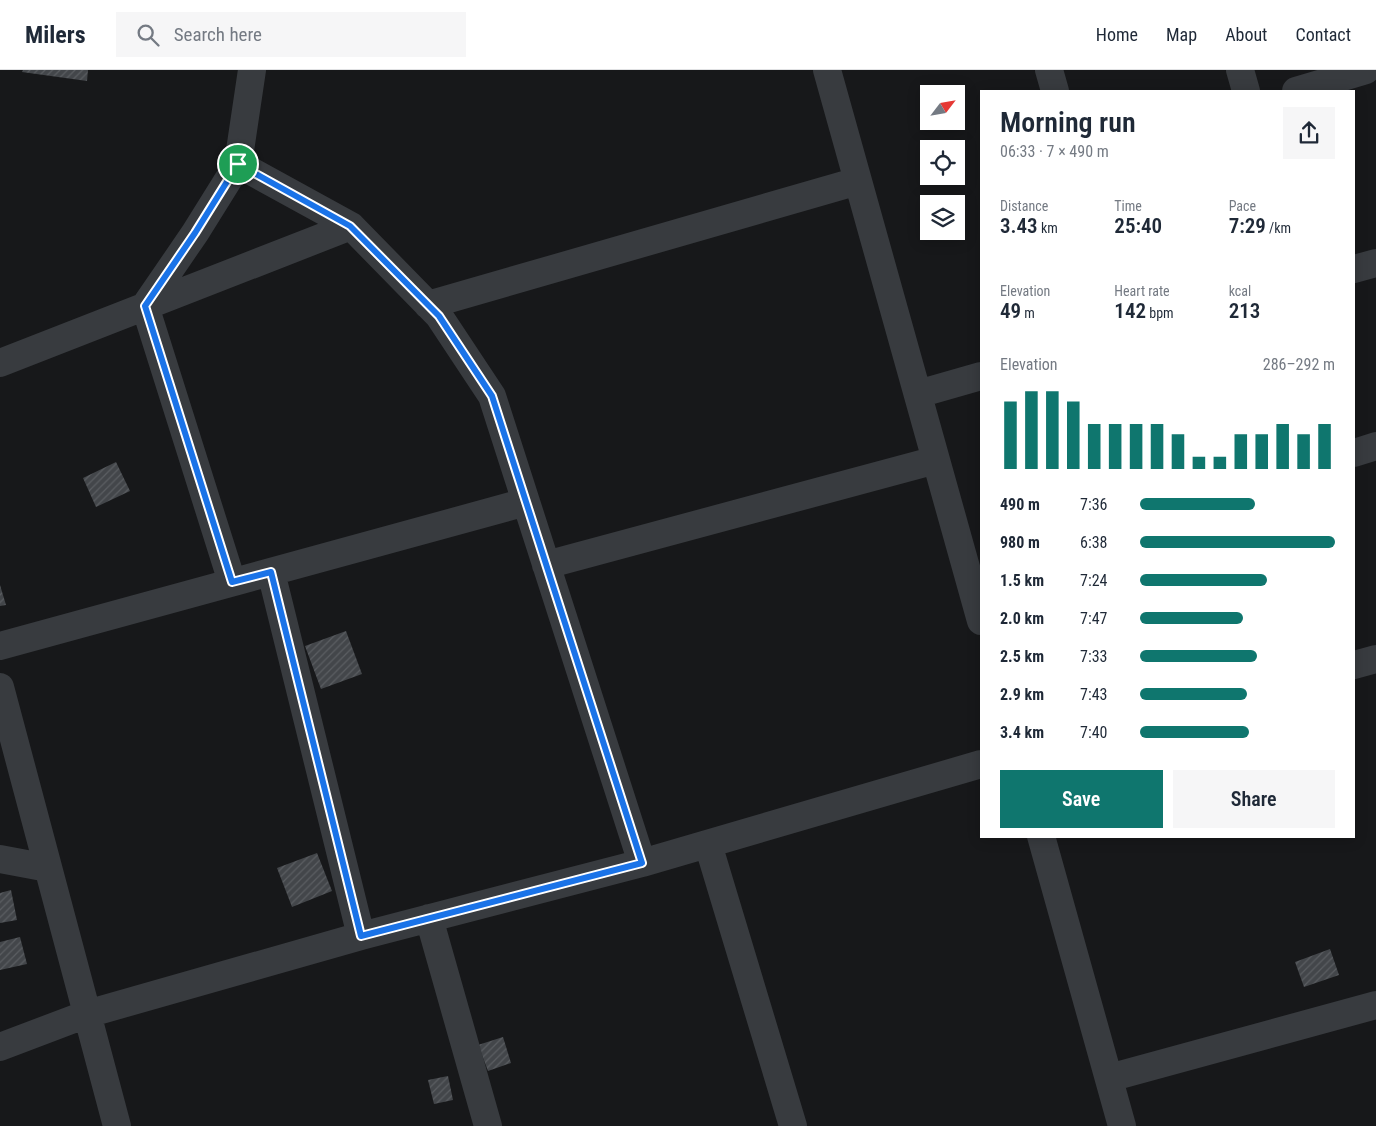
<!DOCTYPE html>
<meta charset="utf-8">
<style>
body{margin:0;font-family:"Roboto Condensed",sans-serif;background:#f6f6f7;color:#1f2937;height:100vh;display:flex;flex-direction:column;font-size:19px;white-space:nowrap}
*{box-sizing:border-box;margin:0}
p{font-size:16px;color:#747a83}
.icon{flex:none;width:28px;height:28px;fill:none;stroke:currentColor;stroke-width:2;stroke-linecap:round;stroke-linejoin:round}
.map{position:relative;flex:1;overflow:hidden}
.details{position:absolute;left:980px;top:20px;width:375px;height:748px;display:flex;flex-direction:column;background:#fff;border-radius:0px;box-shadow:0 2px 12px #0003}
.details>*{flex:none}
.needle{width:32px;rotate:59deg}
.tools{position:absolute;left:920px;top:15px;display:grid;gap:10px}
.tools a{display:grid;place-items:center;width:45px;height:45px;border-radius:0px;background:#fff;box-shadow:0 2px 12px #0003;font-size:25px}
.pin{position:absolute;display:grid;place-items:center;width:42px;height:42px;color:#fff;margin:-21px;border:2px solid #fff;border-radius:50%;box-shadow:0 1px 5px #0007}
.round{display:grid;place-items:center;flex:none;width:52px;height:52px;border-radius:0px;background:#f6f6f7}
.head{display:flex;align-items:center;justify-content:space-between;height:85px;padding:0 20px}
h1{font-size:28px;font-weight:600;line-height:38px}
.stats{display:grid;grid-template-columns:repeat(3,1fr);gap:8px;height:85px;padding:5px 20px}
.stats div{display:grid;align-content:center}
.stats b{font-size:21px;font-weight:600}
.stats small{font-size:14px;font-weight:400}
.stats p{font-size:14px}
.chart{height:140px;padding:10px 20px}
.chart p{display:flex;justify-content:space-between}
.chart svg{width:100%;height:90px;margin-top:5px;stroke:#0f766e;stroke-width:6}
.primary-button{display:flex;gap:10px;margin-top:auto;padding:10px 20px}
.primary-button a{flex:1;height:58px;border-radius:0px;background:#0f766e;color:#fff;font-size:20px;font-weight:600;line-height:58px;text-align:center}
.primary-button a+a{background:#f6f6f7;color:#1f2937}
ul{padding:0 20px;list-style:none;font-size:16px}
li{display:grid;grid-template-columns:80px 60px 1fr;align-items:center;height:38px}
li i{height:12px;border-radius:6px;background:#0f766e}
header{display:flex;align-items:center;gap:30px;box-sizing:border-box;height:70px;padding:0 25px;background:#fff;border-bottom:1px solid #e0e1e3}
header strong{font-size:24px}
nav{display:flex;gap:28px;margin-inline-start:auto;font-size:18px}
.search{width:350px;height:45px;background:#f6f6f7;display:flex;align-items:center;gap:12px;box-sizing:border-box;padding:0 18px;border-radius:0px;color:#747a83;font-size:19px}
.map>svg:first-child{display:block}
.building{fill:url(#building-hatch)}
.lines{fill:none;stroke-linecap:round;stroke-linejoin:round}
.minor{stroke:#383b3f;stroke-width:28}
.route-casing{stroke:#fff;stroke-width:10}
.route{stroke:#1a73e8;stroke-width:6}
</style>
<header>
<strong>Milers</strong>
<div class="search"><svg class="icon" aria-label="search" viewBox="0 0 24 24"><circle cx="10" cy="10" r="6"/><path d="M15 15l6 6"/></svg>Search here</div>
<nav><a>Home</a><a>Map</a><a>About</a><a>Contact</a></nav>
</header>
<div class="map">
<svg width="1376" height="1056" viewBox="0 0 1376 1056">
<defs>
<pattern id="building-hatch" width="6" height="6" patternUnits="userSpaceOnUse" patternTransform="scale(1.25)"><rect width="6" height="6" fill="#43464a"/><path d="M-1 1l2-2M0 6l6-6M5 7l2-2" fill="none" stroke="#5b5e62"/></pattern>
</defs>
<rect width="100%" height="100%" fill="#17181a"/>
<!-- building -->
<path class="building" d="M23,0h65l-1,11 -65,-9z
M116,392l14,29 -34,16 -13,-29z
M0,515l6,20 -6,1z
M346,561l16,43 -41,15 -16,-43z
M317,783l15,38 -40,16 -15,-39z
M11,820l6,30 -17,3v-30z
M20,867l7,27 -27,6v-28z
M1330,879l9,26 -35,12 -9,-25z
M503,967l8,26 -23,8 -10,-26z
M448,1006l5,24 -19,4 -6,-24z"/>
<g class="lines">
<!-- minor -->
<path class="minor" d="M827,0l154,551
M1049,0l6,21
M1240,0l6,21
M1296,21l70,-21
M238,94l113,62 88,90 53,80 150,467
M1354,199l22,-6
M428,235l430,-124
M0,293l351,-137
M918,324l63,-18
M1354,383l22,-7
M546,495l390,-105
M271,502l90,364
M232,512l-87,-276 50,-73 43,-69 14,-94
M0,576l526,-144
M1354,595l22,-6
M0,617l117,439
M1041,766l81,290
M708,774l85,282
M0,789l48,9
M429,848l59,208
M0,977l87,-33 274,-78 281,-73 339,-99
M1109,1008l267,-73"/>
</g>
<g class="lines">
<defs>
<path id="route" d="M238,94l112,62 89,90 53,80 150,467 -281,73 -90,-364 -39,10 -87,-276 50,-73z"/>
</defs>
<!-- route casing -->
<use href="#route" class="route-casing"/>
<!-- route -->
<use href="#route" class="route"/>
</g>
</svg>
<div class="tools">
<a><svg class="needle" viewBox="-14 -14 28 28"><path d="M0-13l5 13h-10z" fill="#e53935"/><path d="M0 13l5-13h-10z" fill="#747a83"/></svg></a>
<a><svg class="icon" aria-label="locate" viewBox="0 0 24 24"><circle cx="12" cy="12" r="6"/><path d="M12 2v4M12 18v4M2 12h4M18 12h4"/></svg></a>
<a><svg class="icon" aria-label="layers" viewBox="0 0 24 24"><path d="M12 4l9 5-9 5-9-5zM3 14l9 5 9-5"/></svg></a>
</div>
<div class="pin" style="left:238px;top:94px;background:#1e9e55"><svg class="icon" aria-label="arrive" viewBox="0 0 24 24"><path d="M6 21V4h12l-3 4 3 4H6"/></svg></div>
<section class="details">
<div class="head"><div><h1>Morning run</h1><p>06:33 · 7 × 490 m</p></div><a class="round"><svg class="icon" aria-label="share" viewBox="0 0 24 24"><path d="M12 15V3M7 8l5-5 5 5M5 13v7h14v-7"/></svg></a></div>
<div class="stats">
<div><p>Distance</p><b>3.43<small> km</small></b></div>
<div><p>Time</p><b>25:40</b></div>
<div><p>Pace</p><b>7:29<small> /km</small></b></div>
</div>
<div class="stats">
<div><p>Elevation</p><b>49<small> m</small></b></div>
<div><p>Heart rate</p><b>142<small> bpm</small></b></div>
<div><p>kcal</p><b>213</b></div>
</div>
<div class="chart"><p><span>Elevation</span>286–292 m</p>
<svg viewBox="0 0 160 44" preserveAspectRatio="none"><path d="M5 44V11M15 44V6M25 44V6M35 44V11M45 44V22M55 44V22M65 44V22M75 44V22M85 44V27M95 44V38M105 44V38M115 44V27M125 44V27M135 44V22M145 44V27M155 44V22"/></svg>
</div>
<ul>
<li><b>490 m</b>7:36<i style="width:59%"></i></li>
<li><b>980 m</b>6:38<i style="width:100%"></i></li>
<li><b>1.5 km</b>7:24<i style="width:65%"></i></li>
<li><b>2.0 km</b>7:47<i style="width:53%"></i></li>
<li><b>2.5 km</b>7:33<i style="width:60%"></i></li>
<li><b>2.9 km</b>7:43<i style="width:55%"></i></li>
<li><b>3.4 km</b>7:40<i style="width:56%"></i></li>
</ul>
<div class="primary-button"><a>Save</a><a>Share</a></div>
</section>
</div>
